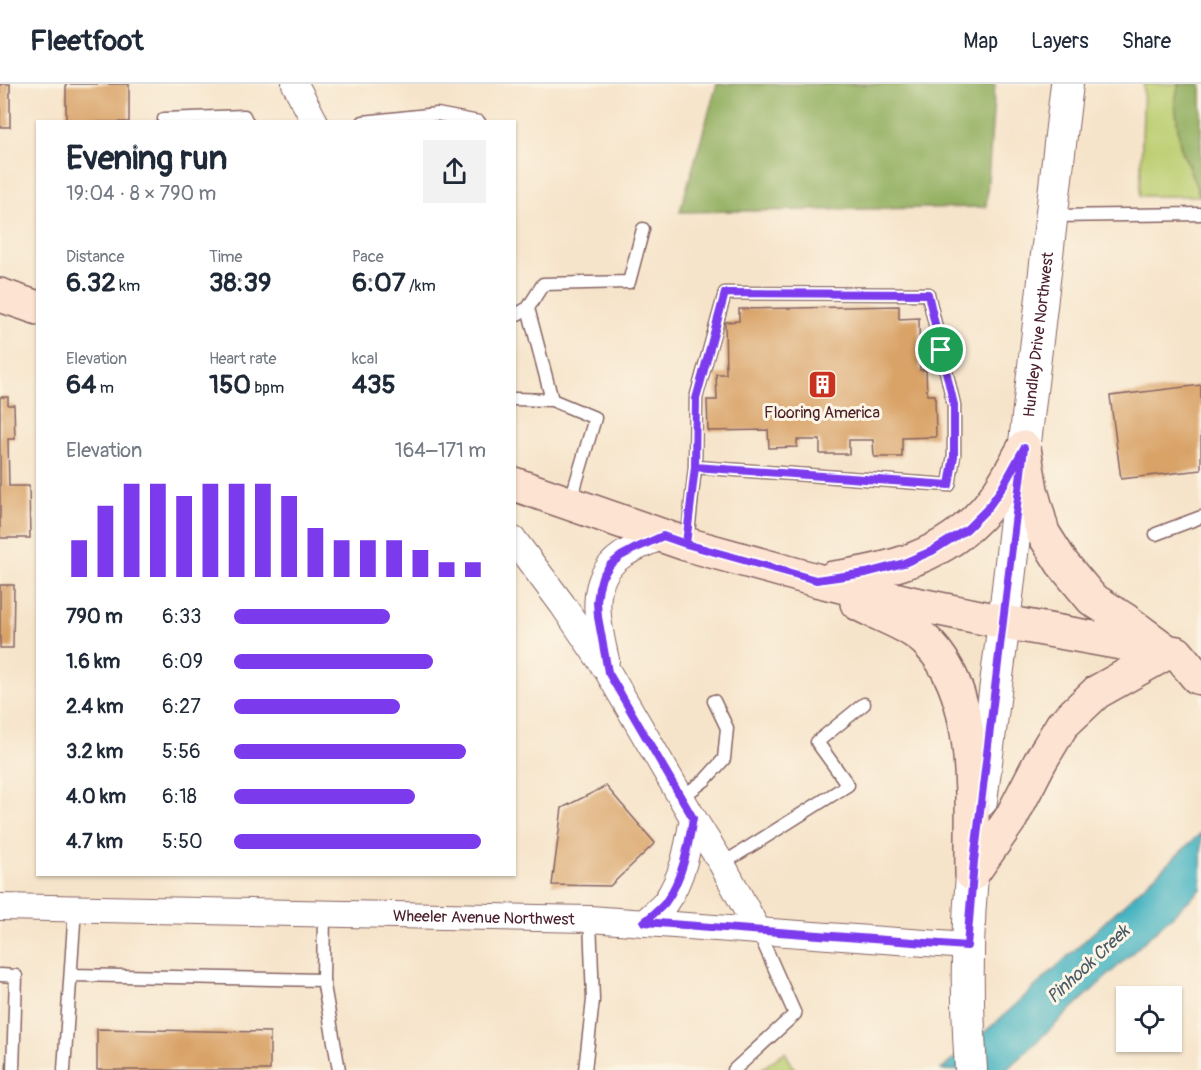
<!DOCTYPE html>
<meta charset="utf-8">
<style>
body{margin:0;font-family:Pangolin,sans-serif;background:#f2f2f3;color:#1f2937;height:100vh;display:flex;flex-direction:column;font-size:22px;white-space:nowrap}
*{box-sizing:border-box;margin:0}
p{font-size:20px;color:#747a83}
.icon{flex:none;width:33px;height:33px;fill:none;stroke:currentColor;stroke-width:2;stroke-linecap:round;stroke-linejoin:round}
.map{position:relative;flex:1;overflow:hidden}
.drawer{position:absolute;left:36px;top:36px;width:480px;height:756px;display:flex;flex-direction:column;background:#fff;border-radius:0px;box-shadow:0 2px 4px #0004}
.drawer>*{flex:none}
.controls{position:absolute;left:1116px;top:902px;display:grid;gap:12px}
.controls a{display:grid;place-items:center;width:66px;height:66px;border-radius:0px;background:#fff;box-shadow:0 2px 4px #0004;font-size:30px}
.pin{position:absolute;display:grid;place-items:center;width:51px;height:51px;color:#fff;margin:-26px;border:3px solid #fff;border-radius:50%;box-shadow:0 2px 6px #0007}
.round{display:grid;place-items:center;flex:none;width:63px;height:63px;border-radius:0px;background:#f2f2f3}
.headline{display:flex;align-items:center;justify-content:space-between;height:102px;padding:0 30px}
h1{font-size:33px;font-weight:800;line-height:45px}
.figures{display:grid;grid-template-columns:repeat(3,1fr);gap:9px;height:102px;padding:6px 30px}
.figures div{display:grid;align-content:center}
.figures b{font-size:26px;font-weight:800}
.figures small{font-size:16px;font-weight:400}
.figures p{font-size:16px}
.chart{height:168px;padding:12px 30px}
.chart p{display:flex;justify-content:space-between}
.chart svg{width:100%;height:108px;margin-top:6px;stroke:#7c3aed;stroke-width:6}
ul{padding:0 30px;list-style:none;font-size:20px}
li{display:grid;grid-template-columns:96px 72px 1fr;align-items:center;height:45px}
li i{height:15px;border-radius:8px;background:#7c3aed}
header{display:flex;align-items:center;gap:36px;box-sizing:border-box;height:84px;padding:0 30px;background:#fff;border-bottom:2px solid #e0e1e3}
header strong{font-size:28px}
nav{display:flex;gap:33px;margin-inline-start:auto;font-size:21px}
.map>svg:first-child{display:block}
.green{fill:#bbce71;stroke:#82764e;stroke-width:1.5}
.forest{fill:#94b163;stroke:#6f6847;stroke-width:1.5}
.water{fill:#45b3c1;stroke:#486976;stroke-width:1.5}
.building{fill:#d9a368}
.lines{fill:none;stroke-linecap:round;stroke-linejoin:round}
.service-casing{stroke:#866463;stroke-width:15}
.minor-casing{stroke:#866463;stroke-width:28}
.tertiary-casing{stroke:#866463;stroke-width:34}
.secondary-casing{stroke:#866463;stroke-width:36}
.service{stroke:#fff;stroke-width:12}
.minor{stroke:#fff;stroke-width:26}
.tertiary{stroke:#fff;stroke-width:32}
.secondary{stroke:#fde3d1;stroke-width:33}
.route-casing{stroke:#fff;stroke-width:12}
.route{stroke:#7c3aed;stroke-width:8}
.labels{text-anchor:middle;stroke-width:6;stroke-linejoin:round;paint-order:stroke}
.street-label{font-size:16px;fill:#4a1f2b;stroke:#fcf5e5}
.poi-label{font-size:16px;fill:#4a1f2b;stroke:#fcf5e5}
.water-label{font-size:18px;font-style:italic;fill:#485a67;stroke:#fcf5e5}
</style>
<header>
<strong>Fleetfoot</strong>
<nav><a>Map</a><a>Layers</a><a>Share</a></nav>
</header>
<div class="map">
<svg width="1201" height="986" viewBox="0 0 1201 986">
<rect width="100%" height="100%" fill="#fcf5e5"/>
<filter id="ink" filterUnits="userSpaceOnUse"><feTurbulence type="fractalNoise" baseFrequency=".0167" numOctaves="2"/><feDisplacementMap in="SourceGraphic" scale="12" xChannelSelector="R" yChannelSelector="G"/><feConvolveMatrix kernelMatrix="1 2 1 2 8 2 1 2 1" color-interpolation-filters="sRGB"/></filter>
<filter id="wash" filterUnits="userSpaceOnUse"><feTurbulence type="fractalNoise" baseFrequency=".008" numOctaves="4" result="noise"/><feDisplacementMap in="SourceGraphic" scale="24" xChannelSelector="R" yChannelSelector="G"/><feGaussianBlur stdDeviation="1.35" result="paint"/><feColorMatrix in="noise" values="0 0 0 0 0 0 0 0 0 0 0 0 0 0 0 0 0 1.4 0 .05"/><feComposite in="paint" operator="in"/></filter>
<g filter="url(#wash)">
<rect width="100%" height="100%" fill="#f6e4ca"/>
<!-- green -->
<path class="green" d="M1144,0h35l-4,18 5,43 20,51h-60z
M785,968l10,18h-35z"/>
<!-- forest -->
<path class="forest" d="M717,0h278l-9,123 -306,5z
M1179,0h22v112h-1l-20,-51 -5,-43z"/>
<!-- water -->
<path class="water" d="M1201,749v56l-195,181h-65l69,-60z"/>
<g id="blocks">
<!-- building -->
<path class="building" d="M0,0h10v43h-10z
M66,0h63v38h-63z
M899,222v13l20,-1 1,52h6l1,25h8l1,42 -34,1v19h-28l-1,-17h-24v14h-29v-14h-23v7l-28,1 -1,-18 -60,1 -1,-31h10l-1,-26h10l-1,-52 14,-1v-12z
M1201,301v85l-80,9 -11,-83z
M0,313h8v8h6l1,34h-7l1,47h20l1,52h-30z
M0,501h14l-1,63h-13z
M606,702l49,57 -45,43 -58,-1 10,-77z
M97,945l173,3v38h-173z"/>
</g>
</g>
<g filter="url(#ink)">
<use href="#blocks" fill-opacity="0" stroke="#866463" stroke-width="1.5"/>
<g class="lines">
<defs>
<path id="service" d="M164,38v-3l80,-3 3,6
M363,38l74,-8 42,8
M1052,132l149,-2
M514,232l14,-8
M514,315l38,1
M570,419l25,-85 -43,-18 -24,-92 15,-24 86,-2 14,-53
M1156,450l45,-17
M687,459l8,-76 1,-69 29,-105 203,1 26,111v50l-5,30 -254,-18
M681,714l24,-18 19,-21 3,-31 -13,-27
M722,780l126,-79 -31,-43 47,-38
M0,891l16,1 -3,94
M71,891l252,5 1,-67
M323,896l16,90
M64,986l11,-162
M585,986l8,-70 -3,-81
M734,986l61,-56 -37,-83"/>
<g id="minor">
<path d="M295,0l20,38"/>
<path d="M514,456l48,64 46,68 85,146 29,46 36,67"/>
<path d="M606,576c-8,-35 -20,-80 15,-104 12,-8 28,-14 42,-20"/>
<path id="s1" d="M0,823l590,12 377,27"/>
<path d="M644,839c7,-7 15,-13 21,-20 18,-25 23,-56 28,-85"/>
</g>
<g id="tertiary">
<path id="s2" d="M981,717l23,-179 63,-538"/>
<path d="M971,986c-5,-75 -5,-148 4,-223"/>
</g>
<path id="secondary" d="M0,211l38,13
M514,400l172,60 130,36 99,24 89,18 173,31 20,24 4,1
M833,494c58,-8 112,-22 152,-68 16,-18 27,-41 39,-62
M857,519c23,13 53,21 72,41 52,54 42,159 43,230
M972,790l39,-56 30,-58 21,-35 35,-33 71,-40 -43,-32 -33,-21 -30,-36 -19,-30 -12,-43 -7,-42"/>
</defs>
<!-- service casing -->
<use href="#service" class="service-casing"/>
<!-- minor casing -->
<use href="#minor" class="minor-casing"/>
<!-- tertiary casing -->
<use href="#tertiary" class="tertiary-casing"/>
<!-- secondary casing -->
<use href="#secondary" class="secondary-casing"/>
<!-- service -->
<use href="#service" class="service"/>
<!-- minor -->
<use href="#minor" class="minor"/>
<!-- tertiary -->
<use href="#tertiary" class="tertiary"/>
<!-- secondary -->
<use href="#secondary" class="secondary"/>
</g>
</g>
<g class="lines" filter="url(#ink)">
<defs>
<path id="route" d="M941,266l13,55v51l-5,29 -254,-18 -9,77 -23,-8 -29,13 -13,7 -11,9 -8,12 -3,11 -2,14 1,15 10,55 85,146c-5,29 -10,60 -28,85 -6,7 -14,13 -21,19l323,24 7,-85 50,-413 -22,40 -15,21 -20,20 -35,22 -28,12 -38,10 -50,7 -130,-36 9,-77 1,-68 29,-106 203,1 13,56"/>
</defs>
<!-- route casing -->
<use href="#route" class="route-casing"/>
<!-- route -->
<use href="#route" class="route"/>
</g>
<!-- icons -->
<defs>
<symbol id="building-square" viewBox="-11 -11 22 22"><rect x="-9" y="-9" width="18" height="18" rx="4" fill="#c8321e" stroke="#fcf5e5"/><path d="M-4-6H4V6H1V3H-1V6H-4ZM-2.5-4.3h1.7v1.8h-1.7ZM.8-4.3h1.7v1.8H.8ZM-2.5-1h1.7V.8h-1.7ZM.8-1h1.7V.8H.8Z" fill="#fff"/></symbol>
</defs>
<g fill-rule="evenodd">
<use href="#building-square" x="806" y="284" width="33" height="33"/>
</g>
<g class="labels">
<!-- street labels -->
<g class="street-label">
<text dy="6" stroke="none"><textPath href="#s2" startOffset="470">Hundley Drive Northwest</textPath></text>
<text dy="6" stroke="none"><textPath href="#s1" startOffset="484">Wheeler Avenue Northwest</textPath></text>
</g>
<!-- poi labels -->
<g class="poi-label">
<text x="822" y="334">Flooring America</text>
</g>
<!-- water labels -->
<g class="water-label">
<text transform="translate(1088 880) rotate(-43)" y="6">Pinhook Creek</text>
</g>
</g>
</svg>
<div class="controls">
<a><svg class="icon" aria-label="locate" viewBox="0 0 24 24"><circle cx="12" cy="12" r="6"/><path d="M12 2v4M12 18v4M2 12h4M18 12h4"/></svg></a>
</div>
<div class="pin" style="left:941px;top:266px;background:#1e9e55"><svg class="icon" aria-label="arrive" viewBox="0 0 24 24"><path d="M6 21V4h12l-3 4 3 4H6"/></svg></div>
<section class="drawer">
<div class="headline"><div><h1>Evening run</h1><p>19:04 · 8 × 790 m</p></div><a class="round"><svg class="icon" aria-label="share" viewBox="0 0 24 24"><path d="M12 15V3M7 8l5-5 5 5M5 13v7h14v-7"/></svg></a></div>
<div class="figures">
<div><p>Distance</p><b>6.32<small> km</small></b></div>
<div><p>Time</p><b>38:39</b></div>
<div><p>Pace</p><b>6:07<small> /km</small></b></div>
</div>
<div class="figures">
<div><p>Elevation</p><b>64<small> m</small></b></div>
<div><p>Heart rate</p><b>150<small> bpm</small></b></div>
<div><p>kcal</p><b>435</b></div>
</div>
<div class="chart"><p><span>Elevation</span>164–171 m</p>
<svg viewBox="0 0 160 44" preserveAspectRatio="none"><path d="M5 44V29M15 44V15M25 44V6M35 44V6M45 44V11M55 44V6M65 44V6M75 44V6M85 44V11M95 44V24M105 44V29M115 44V29M125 44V29M135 44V33M145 44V38M155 44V38"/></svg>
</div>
<ul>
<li><b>790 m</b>6:33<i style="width:62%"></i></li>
<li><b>1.6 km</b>6:09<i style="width:79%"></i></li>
<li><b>2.4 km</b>6:27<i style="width:66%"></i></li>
<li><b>3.2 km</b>5:56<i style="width:92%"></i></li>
<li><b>4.0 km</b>6:18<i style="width:72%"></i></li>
<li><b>4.7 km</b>5:50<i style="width:98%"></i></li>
</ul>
</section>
</div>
